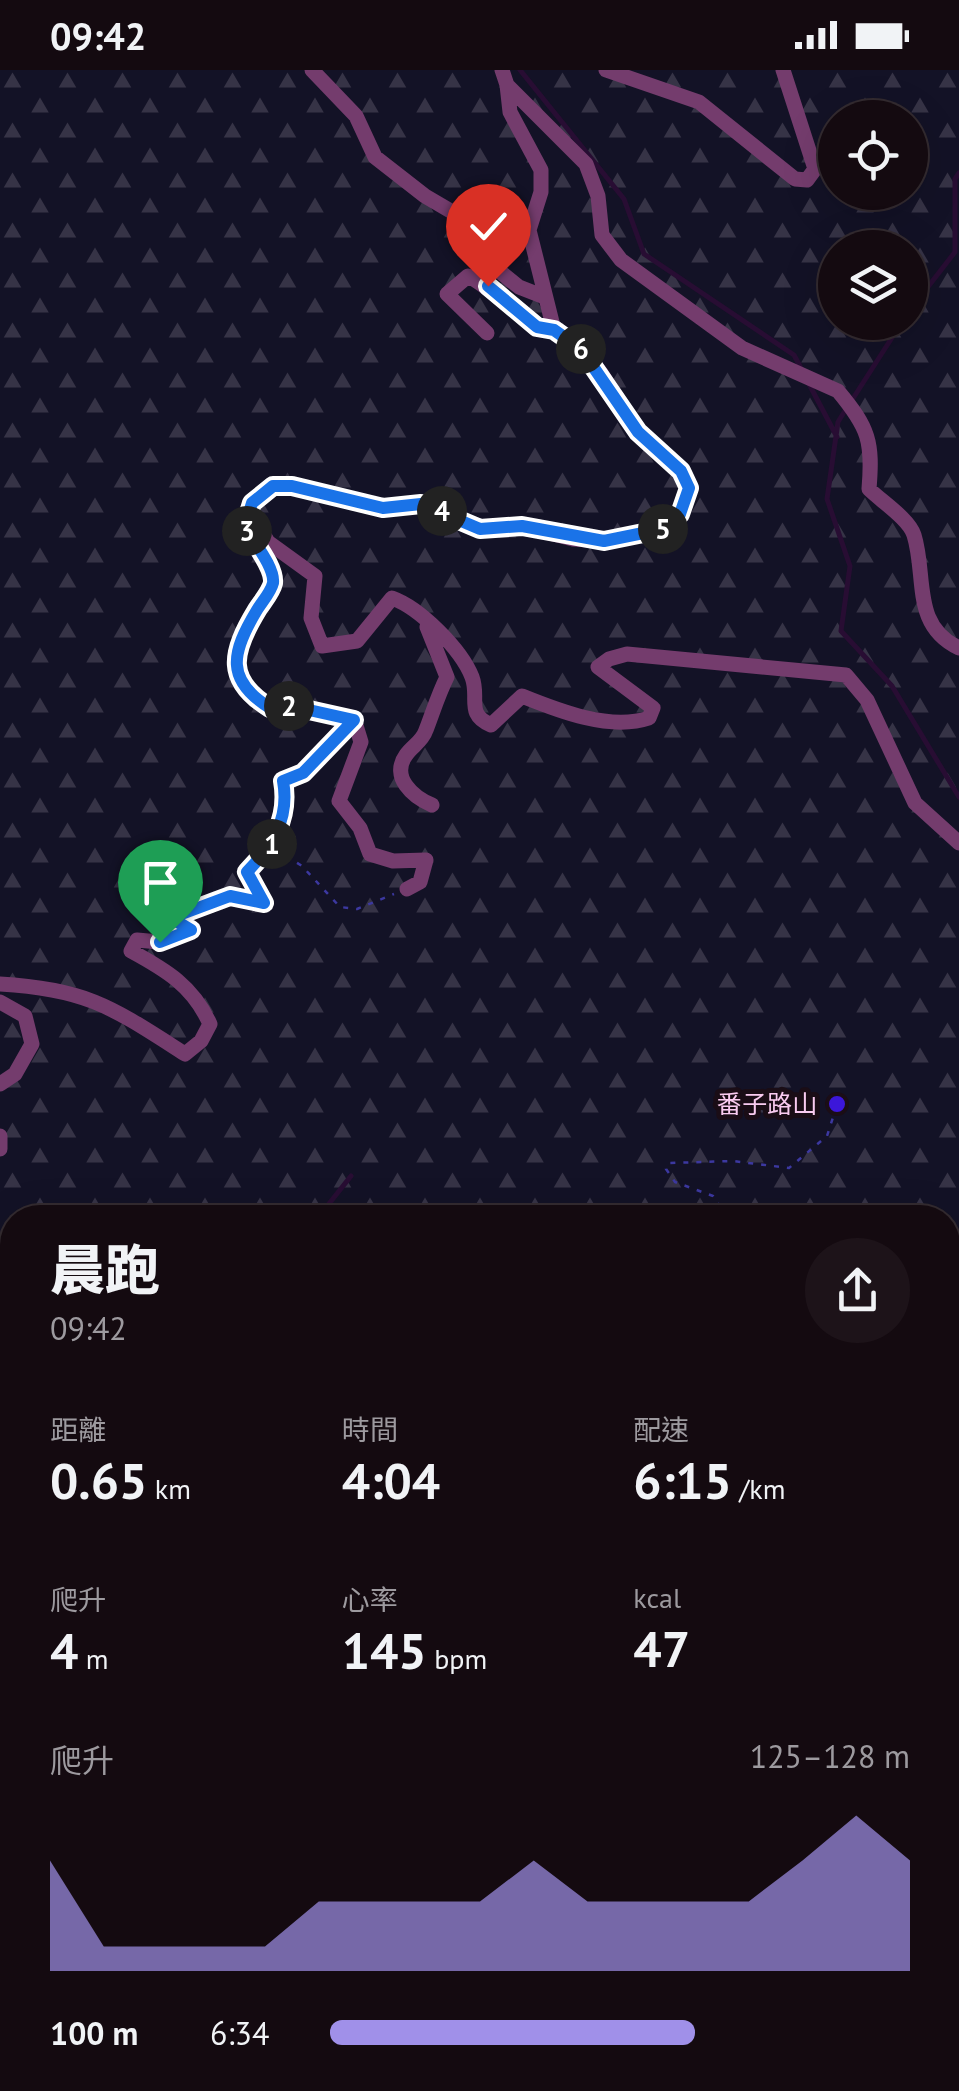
<!DOCTYPE html>
<html lang="zh-TW">
<meta charset="utf-8">
<style>
body{margin:0;font-family:"PT Sans","Noto Sans TC",sans-serif;background:#1d1319;color:#f1f3f6;height:100vh;display:flex;flex-direction:column;font-size:38px;white-space:nowrap}
*{box-sizing:border-box;margin:0}
p{font-size:32px;color:#9d9a9f}
.icon{flex:none;width:55px;height:55px;fill:none;stroke:currentColor;stroke-width:2;stroke-linecap:round;stroke-linejoin:round}
.map{position:relative;flex:1;overflow:hidden}
.side{position:absolute;left:0px;top:1135px;width:960px;height:888px;display:flex;flex-direction:column;background:#140a10;border-radius:40px 40px 0 0;box-shadow:0 10px 40px #0002,0 0 0 2px #332b30}
.side>*{flex:none}
.controls{position:absolute;left:818px;top:30px;display:grid;gap:20px}
.controls a{display:grid;place-items:center;width:110px;height:110px;border-radius:50%;background:#140a10;box-shadow:0 10px 40px #0002,0 0 0 2px #332b30;font-size:50px}
.pin{position:absolute;display:grid;place-items:center;width:85px;height:85px;color:#fff;margin:-102px -42px;border-radius:50% 50% 50% 0;rotate:-45deg;box-shadow:0 0 10px #0007}
.pin .icon{rotate:45deg}
.km{position:absolute;width:50px;height:50px;margin:-25px;border-radius:50%;background:#222;color:#fff;font-size:28px;line-height:50px;text-align:center}
.round{display:grid;place-items:center;flex:none;width:105px;height:105px;border-radius:52px;background:#1d1319}
.head{display:flex;align-items:center;justify-content:space-between;height:170px;padding:0 50px}
h1{font-size:55px;font-weight:800;line-height:75px}
.metrics{display:grid;grid-template-columns:repeat(3,1fr);gap:15px;height:170px;padding:10px 50px}
.metrics div{display:grid;align-content:center}
.metrics b{font-size:50px;font-weight:800}
.metrics small{font-size:28px;font-weight:400}
.metrics p{font-size:28px}
.chart{height:280px;padding:20px 50px}
.chart p{display:flex;justify-content:space-between}
.chart svg{width:100%;height:180px;margin-top:10px;fill:#a090e9;opacity:.7}
ul{padding:0 50px;list-style:none;font-size:32px}
li{display:grid;grid-template-columns:160px 120px 1fr;align-items:center;height:75px}
li i{height:25px;border-radius:12px;background:#a090e9}
.status{display:flex;justify-content:space-between;align-items:center;height:70px;padding:0 50px;background:#140a10;direction:ltr}
.status svg{height:28px;fill:currentColor}
.map>svg:first-child{display:block}
.forest{fill:url(#forest-firs);fill-rule:evenodd}
.lines{fill:none;stroke-linecap:round;stroke-linejoin:round}
.stream{stroke:#280d33;stroke-width:5}
.path{stroke:#3c38a0;stroke-width:2.5;stroke-dasharray:5 8;stroke-linecap:butt}
.minor{stroke:#743c6d;stroke-width:15}
.route-casing{stroke:#fff;stroke-width:20}
.route{stroke:#1a73e8;stroke-width:12}
.poi-dot{fill:#3c17d9;stroke:#1a0d16;stroke-width:4}
.labels{text-anchor:middle;stroke-width:10;stroke-linejoin:round;paint-order:stroke}
.poi-label{font-size:25px;fill:#f9cbf0;stroke:#1a0d16;text-anchor:end}
</style>
<div class="status"><b>09:42</b><svg viewBox="0 0 49 12"><path d="M0 12V9h3v3zM5 12V6h3v6zM10 12V3h3v9zM15 12V0h3v12zM26 1h20v11H26zM47 4h2v5h-2z"/></svg></div>
<div class="map">
<svg width="959" height="2021" viewBox="0 0 959 2021">
<defs>
<pattern id="forest-firs" width="22" height="20" patternUnits="userSpaceOnUse" patternTransform="scale(2.5)"><rect width="22" height="20" fill="#131226"/><path d="M5 1l3.5 6h-7zM16 11l3.5 6h-7z" fill="#363346"/></pattern>
</defs>
<rect width="100%" height="100%" fill="#1a0d16"/>
<!-- forest -->
<path class="forest" d="M0,0h959v1757l-11,9v-618h-936v862h628l-14,11h-626zM835,48h75v74h-75zM835,178h75v74h-75z"/>
<g class="lines">
<!-- stream -->
<path class="stream" d="M520,0l104,129 20,55 150,101 8,15
M910,240l45,-58v-73l4,-6
M809,314l28,53
M852,330l50,-78
M846,339l-8,13 -11,77 23,67 -9,65 51,55 67,111
M324,1148v-8l27,-34
M952,1858l7,-15
M948,1897l11,29
M377,2010l10,6h25l5,5
M944,2021l15,-20"/>
<!-- path -->
<path class="path" d="M277,762l10,-30 -4,-21 20,-8 40,-41
M286,786l16,10 38,41 17,2 37,-15
M728,1148l-15,-22 -38,-14 -9,-13 3,-6 64,-2 56,7 38,-32 10,-31
M948,1546l11,-2"/>
<!-- minor -->
<path class="minor" d="M312,0l44,46 19,41 50,39 41,24 17,38 36,29 23,9
M502,0l5,15 79,79 12,32 4,39 19,25 121,88 96,43c31,37 35,51 31,98 12,12 40,30 45,46 13,42 -3,90 45,113
M606,0l93,32 96,77 12,1 8,-11 -32,-99
M507,15l3,27 31,58v22l-12,38 25,100 27,19 20,24 37,59 43,39 8,17 -9,26 -17,15 -59,12 -31,-2 -51,-13 -42,3 -59,-25 -38,4 -91,-22 -19,1 -21,16 -2,9 18,30 47,34 -4,42 11,28 35,-5 35,-43c28,10 69,51 80,79 8,21 -7,37 19,48l31,-29c37,15 88,35 127,22l4,-10 -55,-41 11,-8 18,-5 219,21 21,25 48,103 44,40
M487,263l-40,-39 21,-18c30,15 53,48 86,54
M250,442l-5,15c7,13 30,40 28,56 -1,9 -11,19 -16,27 -26,44 -32,70 14,99l20,-3 63,13 7,23 -22,59 21,27 10,26 23,7 33,-1 -6,22 -13,7
M427,557l20,50c-9,18 -14,35 -21,53 -4,12 -14,16 -20,25 -16,22 7,42 26,50
M0,914c88,5 113,24 185,70l16,-13 9,-17c-17,-38 -44,-54 -79,-73l6,-11 22,2 32,-12 -20,-12 59,-22 34,7 -17,-31 24,-25
M0,932l25,14 7,28 -17,30 -15,10
M0,1066v13
M0,1593l12,2
M0,1704l12,-36
M0,1833l12,17
M948,1865l11,-3
M112,2010l3,11
M823,2021l3,-11"/>
</g>
<g class="lines">
<defs>
<path id="route" d="M160,872l31,-12 -20,-12 59,-22 34,7 -17,-31c25,-26 43,-53 36,-91l20,-8 51,-53 -63,-14 -21,2c-45,-28 -39,-55 -13,-98 5,-8 14,-18 16,-27 2,-16 -21,-43 -28,-57l7,-23 21,-17h19l91,22 38,-4 59,25 42,-3 82,15 59,-12 17,-15 9,-26 -8,-17 -43,-39 -57,-83 -27,-19 -17,-3 -49,-41"/>
</defs>
<!-- route casing -->
<use href="#route" class="route-casing"/>
<!-- route -->
<use href="#route" class="route"/>
</g>
<!-- markers -->
<circle class="poi-dot" cx="837" cy="1034" r="10"/>
<g class="labels">
<!-- poi labels -->
<g class="poi-label">
<text x="817" y="1043">番子路山</text>
</g>
</g>
</svg>
<div class="controls">
<a><svg class="icon" aria-label="locate" viewBox="0 0 24 24"><circle cx="12" cy="12" r="6"/><path d="M12 2v4M12 18v4M2 12h4M18 12h4"/></svg></a>
<a><svg class="icon" aria-label="layers" viewBox="0 0 24 24"><path d="M12 4l9 5-9 5-9-5zM3 14l9 5 9-5"/></svg></a>
</div>
<div class="pin" style="left:160px;top:872px;background:#1e9e55"><svg class="icon" aria-label="arrive" viewBox="0 0 24 24"><path d="M6 21V4h12l-3 4 3 4H6"/></svg></div>
<div class="pin" style="left:488px;top:216px;background:#d93025"><svg class="icon" aria-label="check" viewBox="0 0 24 24"><path d="M5 12l5 5 9-10"/></svg></div>
<b class="km" style="left:272px;top:774px">1</b>
<b class="km" style="left:289px;top:636px">2</b>
<b class="km" style="left:247px;top:461px">3</b>
<b class="km" style="left:442px;top:441px">4</b>
<b class="km" style="left:663px;top:459px">5</b>
<b class="km" style="left:581px;top:279px">6</b>
<section class="side">
<div class="head"><div><h1>晨跑</h1><p>09:42</p></div><a class="round"><svg class="icon" aria-label="share" viewBox="0 0 24 24"><path d="M12 15V3M7 8l5-5 5 5M5 13v7h14v-7"/></svg></a></div>
<div class="metrics">
<div><p>距離</p><b>0.65<small> km</small></b></div>
<div><p>時間</p><b>4:04</b></div>
<div><p>配速</p><b>6:15<small> /km</small></b></div>
</div>
<div class="metrics">
<div><p>爬升</p><b>4<small> m</small></b></div>
<div><p>心率</p><b>145<small> bpm</small></b></div>
<div><p>kcal</p><b>47</b></div>
</div>
<div class="chart"><p><span>爬升</span>125–128 m</p>
<svg viewBox="0 0 160 44" preserveAspectRatio="none"><path d="M0 44V17L10 38L20 38L30 38L40 38L50 27L60 27L70 27L80 27L90 17L100 27L110 27L120 27L130 27L140 17L150 6L160 17V44z"/></svg>
</div>
<ul>
<li><b>100 m</b>6:34<i style="width:63%"></i></li>
</ul>
</section>
</div>
